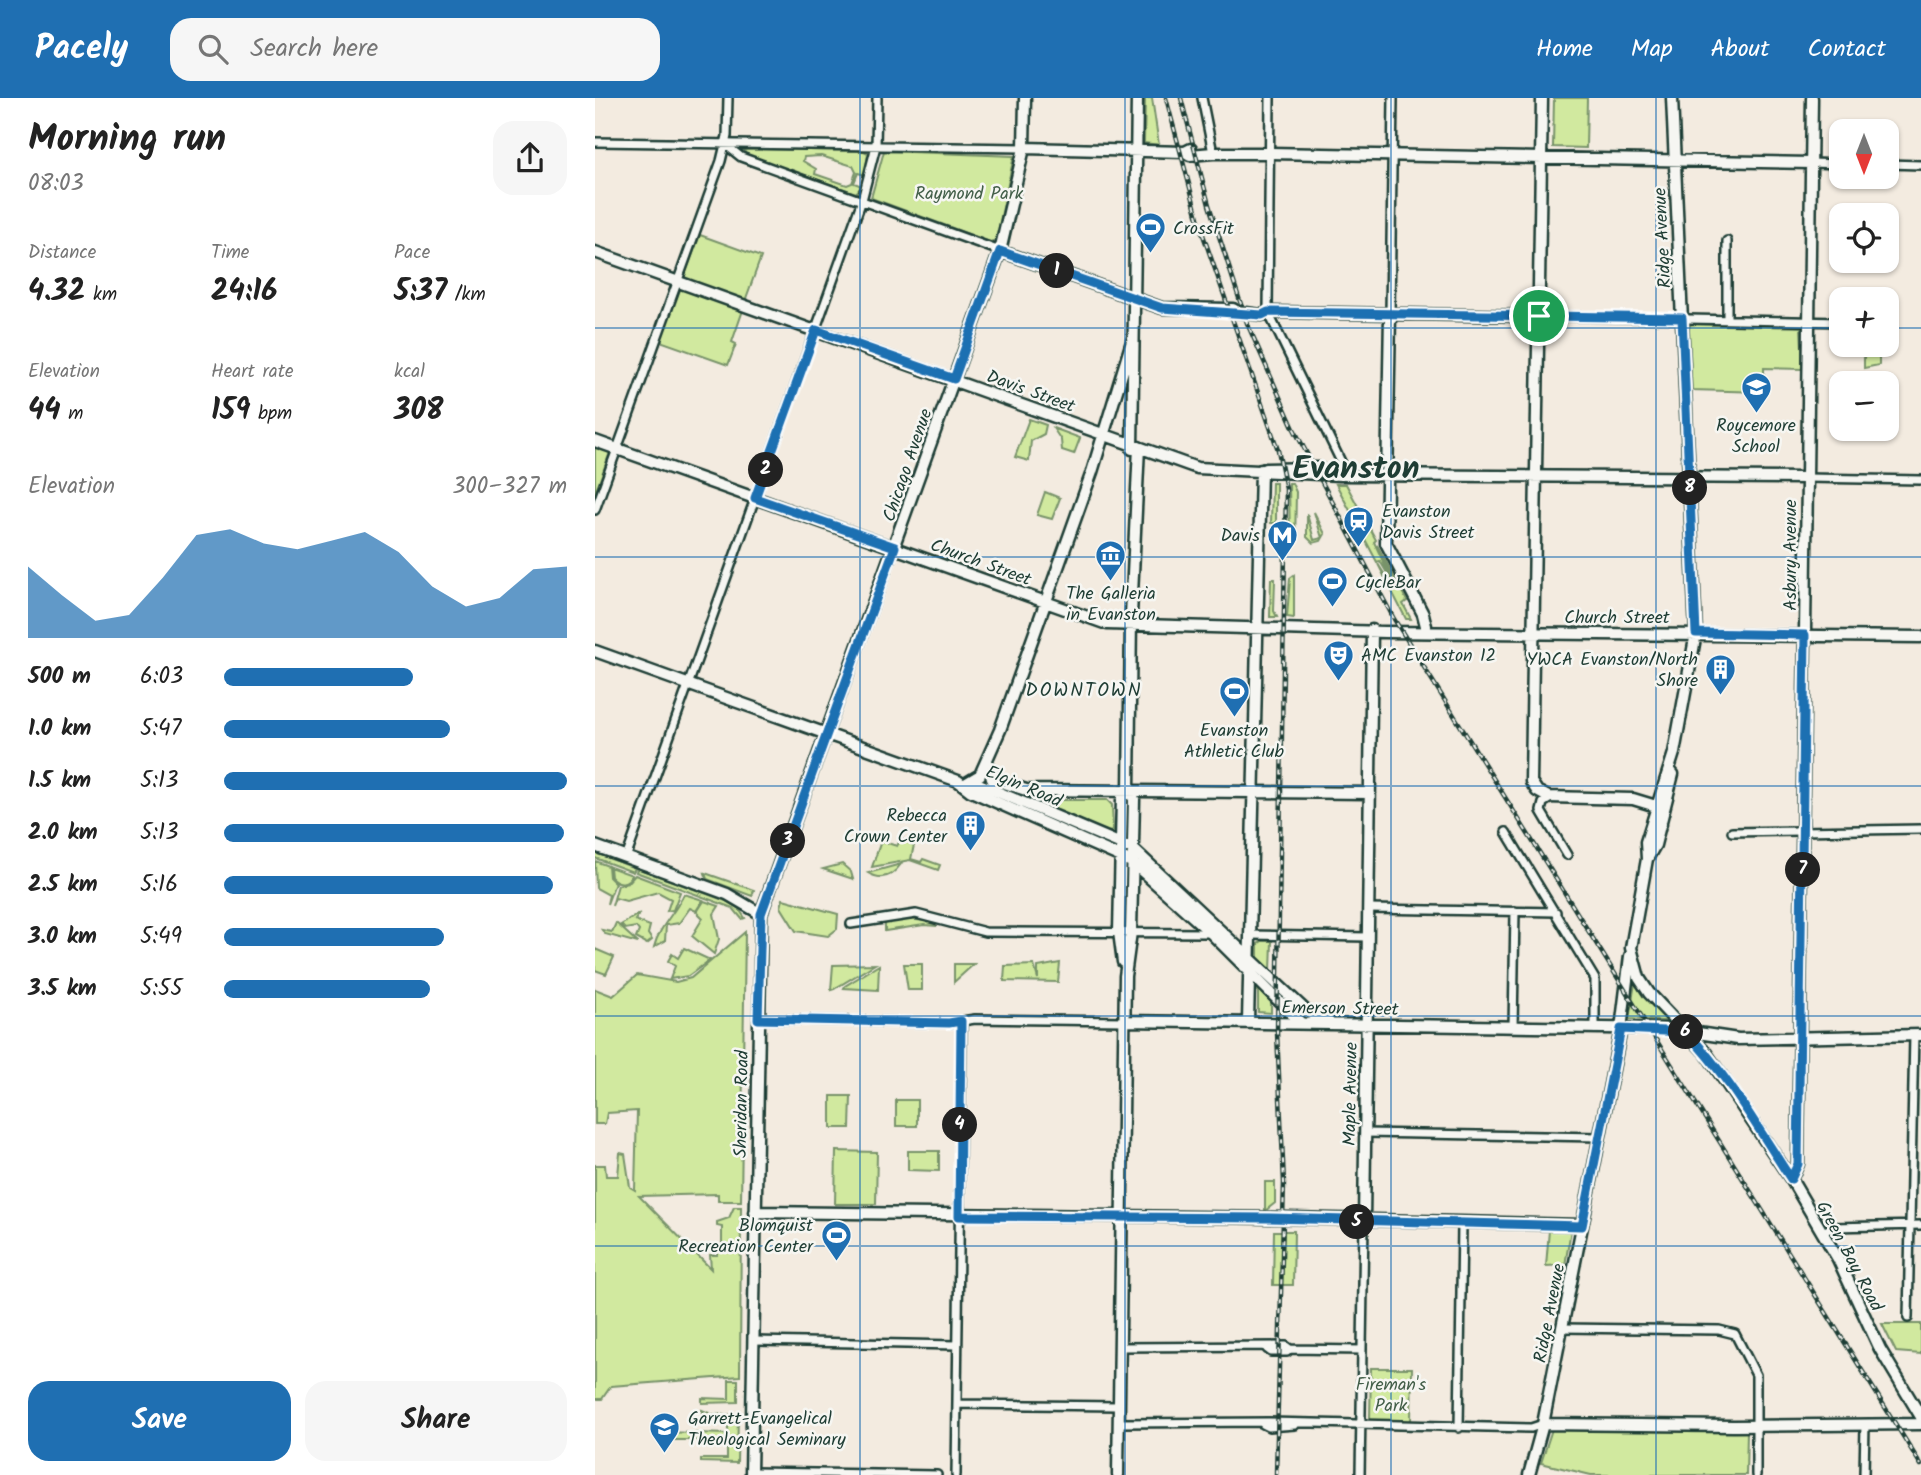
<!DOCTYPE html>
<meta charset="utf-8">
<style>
body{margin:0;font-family:Kalam,sans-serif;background:#f6f6f6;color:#222;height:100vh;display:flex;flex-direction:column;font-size:26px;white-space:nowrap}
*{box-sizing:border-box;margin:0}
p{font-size:23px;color:#767676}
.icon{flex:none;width:38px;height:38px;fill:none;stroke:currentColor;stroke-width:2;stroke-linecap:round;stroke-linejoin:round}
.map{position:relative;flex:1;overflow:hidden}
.sheet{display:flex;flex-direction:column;background:#fff;width:595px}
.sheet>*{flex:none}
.needle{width:46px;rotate:180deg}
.fabs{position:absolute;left:1234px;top:21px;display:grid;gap:14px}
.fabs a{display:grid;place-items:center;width:70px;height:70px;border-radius:14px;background:#fff;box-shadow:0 2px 5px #0004;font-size:35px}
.pin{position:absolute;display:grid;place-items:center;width:60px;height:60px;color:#fff;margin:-30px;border:4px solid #fff;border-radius:50%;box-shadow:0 2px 7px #0007}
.km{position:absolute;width:35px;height:35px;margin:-18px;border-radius:50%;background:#222;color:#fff;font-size:19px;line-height:35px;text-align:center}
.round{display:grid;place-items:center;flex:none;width:74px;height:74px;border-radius:21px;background:#f6f6f6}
.summary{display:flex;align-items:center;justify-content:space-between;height:119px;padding:0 28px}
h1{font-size:38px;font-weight:600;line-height:52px}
.stats{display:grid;grid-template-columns:repeat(3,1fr);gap:10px;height:119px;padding:7px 28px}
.stats div{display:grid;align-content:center}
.stats b{font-size:30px;font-weight:600}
.stats small{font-size:19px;font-weight:400}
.stats p{font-size:19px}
.chart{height:196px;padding:14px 28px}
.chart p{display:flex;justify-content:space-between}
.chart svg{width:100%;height:126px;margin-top:7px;fill:#1f6fb2;opacity:.7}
.primary-button{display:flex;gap:14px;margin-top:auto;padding:14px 28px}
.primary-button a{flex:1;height:80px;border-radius:21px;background:#1f6fb2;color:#fff;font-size:28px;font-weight:600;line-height:80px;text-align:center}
.primary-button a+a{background:#f6f6f6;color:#222}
ul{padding:0 28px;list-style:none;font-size:23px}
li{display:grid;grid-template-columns:112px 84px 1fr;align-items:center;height:52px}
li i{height:18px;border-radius:9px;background:#1f6fb2}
header{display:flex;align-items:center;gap:42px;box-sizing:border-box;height:98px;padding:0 35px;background:#1f6fb2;color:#fff}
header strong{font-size:33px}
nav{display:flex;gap:38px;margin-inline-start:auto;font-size:24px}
.search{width:490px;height:63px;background:#f6f6f6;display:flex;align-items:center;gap:18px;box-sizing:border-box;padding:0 24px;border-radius:21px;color:#767676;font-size:26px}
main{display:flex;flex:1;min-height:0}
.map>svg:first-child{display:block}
.green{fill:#d1e99f;stroke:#78936a;stroke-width:2;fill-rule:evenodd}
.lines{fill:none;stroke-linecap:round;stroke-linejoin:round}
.street-casing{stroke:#1f3d34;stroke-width:12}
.secondary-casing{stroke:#1f3d34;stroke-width:15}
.street{stroke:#f6f6f2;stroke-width:7}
.secondary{stroke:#f6f6f2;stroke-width:10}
.rail-casing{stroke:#1f3d34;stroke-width:4.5}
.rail{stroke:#f6f6f2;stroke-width:2;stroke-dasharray:5;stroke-linecap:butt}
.route-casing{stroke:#fff;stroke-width:14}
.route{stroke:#1f6fb2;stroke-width:9}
.grid{fill:none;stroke:#1f6fb2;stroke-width:2;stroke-opacity:0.55}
.labels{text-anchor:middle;stroke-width:5;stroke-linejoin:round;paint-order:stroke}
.park-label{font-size:18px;fill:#435f49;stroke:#f6f6f2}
.poi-label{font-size:18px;fill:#1f3d34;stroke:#f6f6f2;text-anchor:start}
.street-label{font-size:18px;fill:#1f3d34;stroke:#f6f6f2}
.neighbourhood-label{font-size:19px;letter-spacing:2px;fill:#1f3d34;stroke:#f6f6f2}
.town-label{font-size:32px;font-weight:bold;fill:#1f3d34;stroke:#f6f6f2}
</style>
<header>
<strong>Pacely</strong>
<div class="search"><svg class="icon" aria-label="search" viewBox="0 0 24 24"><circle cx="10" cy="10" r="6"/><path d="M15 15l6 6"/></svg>Search here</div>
<nav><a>Home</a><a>Map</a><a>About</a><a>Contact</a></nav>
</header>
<main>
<section class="sheet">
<div class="summary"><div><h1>Morning run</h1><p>08:03</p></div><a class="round"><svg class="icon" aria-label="share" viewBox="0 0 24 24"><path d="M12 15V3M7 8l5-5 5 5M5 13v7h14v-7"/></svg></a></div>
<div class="stats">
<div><p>Distance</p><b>4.32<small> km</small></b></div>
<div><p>Time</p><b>24:16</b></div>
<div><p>Pace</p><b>5:37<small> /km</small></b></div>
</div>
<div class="stats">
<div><p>Elevation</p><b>44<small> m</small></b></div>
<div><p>Heart rate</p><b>159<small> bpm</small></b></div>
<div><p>kcal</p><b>308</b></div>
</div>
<div class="chart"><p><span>Elevation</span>300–327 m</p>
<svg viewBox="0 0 160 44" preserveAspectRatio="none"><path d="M0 44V19L10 29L20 38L30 36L40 23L50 8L60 6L70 11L80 13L90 10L100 7L110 14L120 26L130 33L140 30L150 20L160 19V44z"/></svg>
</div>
<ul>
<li><b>500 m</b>6:03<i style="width:55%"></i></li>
<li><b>1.0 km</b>5:47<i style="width:66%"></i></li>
<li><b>1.5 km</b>5:13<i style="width:100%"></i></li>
<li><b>2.0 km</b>5:13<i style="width:99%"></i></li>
<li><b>2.5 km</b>5:16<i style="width:96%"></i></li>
<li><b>3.0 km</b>5:49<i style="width:64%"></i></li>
<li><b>3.5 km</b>5:55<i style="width:60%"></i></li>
</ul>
<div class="primary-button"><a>Save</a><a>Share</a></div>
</section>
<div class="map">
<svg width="1326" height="1377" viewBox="0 0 1326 1377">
<rect width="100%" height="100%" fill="#f3ebe0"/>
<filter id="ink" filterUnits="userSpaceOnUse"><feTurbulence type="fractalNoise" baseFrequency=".0143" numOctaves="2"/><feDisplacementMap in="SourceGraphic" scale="14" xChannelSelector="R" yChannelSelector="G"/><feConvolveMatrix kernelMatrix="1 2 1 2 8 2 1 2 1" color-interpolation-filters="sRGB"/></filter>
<g filter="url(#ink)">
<!-- green -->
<path class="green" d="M550,0h7l7,47 -15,-2z
M959,0h33l-1,50 -33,-1z
M153,51l116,2 4,2 -3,22 -7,-2 -4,10 8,3 -6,7 -110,-38 -2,-5zM226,58l32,10 3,6 -4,11 -5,2 -32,-11 1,-5 -13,-8 1,-4z
M289,53l130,5 -18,84 -6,2 -119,-44z
M105,137l61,22 -16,44 -62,-21z
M85,189l63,23 -11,32 4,2 -8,21 -68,-24z
M1096,226l110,3 2,42 -39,-1v24l-73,-2 -3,-60z
M1269,247h15v20l-15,3z
M434,321l17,6 -2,9 -13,7 -2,20 -14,-4z
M458,330l27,10 -6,16 -12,-4 -1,-10z
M0,349l15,5 -15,42z
M677,385h4v40h-5z
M694,385h3l4,9 -1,54h-5z
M741,386h10l30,56 -2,2 20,43 -14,-24 -3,1z
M450,394l15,6 -8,21 -15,-4z
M719,414l11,22 -4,7 -8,2 -6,-6v-23l7,26 8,-2z
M782,447l30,56 -4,3 8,15h-5l-28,-55 15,24 3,-1z
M699,477v43l-7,-1 3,-39z
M676,481h4l-1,32 3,6h-7z
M437,702h75l5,5 1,26 -5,1z
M306,741l13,6 -3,14 10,3 2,-3 17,6 -2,5 -28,-10 -38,7 9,-26 16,5z
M0,755l40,15 -2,4 -38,-14z
M0,763l13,5 1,11 6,6 -8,21 2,-9 -13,-7z
M247,766l9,8 2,7 -30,-10z
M306,766c-9,13 -20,17 -33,9z
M15,769l22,8c-4,9 -14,10 -21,2z
M42,770l89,33 13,8 6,9 -3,1 -9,-11 -97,-36z
M110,775l49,17 -2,6 -45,-17z
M40,777l45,17 -7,18 -6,1 4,-12 -13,-7 -32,9 -11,-3 -3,8 6,-21 10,-2z
M89,796l19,6 -7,11 -6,-3 -11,15 -13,2 -1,16 -11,6c5,-20 21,-34 30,-53z
M188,801l55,15 -1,15 -9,7 -32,-5 -15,-24z
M109,803l15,5 -5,8 5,25 -5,15 -22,-18 11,-18 -6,-6z
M45,815l-5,7 15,6 -2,8 4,6 -5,4 -11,-6 3,-7 -3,-4 -11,2 -4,-4z
M312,821l29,3v4l-12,-1 -39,6v-9z
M21,825l22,20 -33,-9 -3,-4 10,2z
M150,834l-4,269h-23v-7l-79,2 72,73 -1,-14h7v-5l5,-1v-22l-5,-1v-4l12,-4 5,-11h7l-1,169 -129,10 -9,13h-7v-234h10l1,11h12l2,-23 5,1 5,33 5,3 2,-79 -30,2 -2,11h-10v-135l18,7 24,-21 39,7 15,-4z
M667,843h10l-1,30 -13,-13v-14z
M89,850l26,12 -22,16 -18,3 5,-13 -7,-5 4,-7 6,4z
M0,851l19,8 -8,17 -11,-4z
M465,865l-2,19 -54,-1 1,-15 29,-1 4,14v-12z
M280,866l-41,25 -3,1 2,-25z
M309,866h18v26h-14z
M359,866h20l-20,18z
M284,867l-1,25 -34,-2 1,-2z
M1040,885l31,36v2l-37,-2z
M663,890l13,14v11l-13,-1z
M236,998h20l-1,32h-19z
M301,1002h21v26h-21z
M241,1053l41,1 -1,52h-41z
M313,1053h31v20l-31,-1z
M670,1084h10v21l-10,8z
M954,1132h22l-6,35 -19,1z
M679,1133h20l-1,54h-20z
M1287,1226h39v30l-25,-2z
M776,1270h41l-1,53 -41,-1z
M134,1282h9v22l-36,1v-5l27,1z
M107,1312l9,4 27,1 -1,48 -36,-1v-3h26v-19h-58v8h-7v-16l66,2v-18l-26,-1z
M958,1328l194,5 -1,44h-155l-50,-12z"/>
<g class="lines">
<defs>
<path id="street" d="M607,0l11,55
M675,0l-2,214 78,160
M0,44l429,6
M131,47l15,12 259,94
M1216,65l30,1
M1292,66l34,1
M795,216l3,-216
M944,218l302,6
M1132,221v-78
M1211,380l115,2
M0,412l126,-349 6,-25 1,-38
M956,700l-8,5 -2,8 26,44
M911,734l89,147v50
M1137,734l189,-3
M31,760l236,-658 14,-54 1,-48
M773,811l188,3
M256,826l65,-10 69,18 226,1
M655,837l118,2
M163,921l191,4 26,-4 149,2
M918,929l2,-116
M770,1035l234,4
M1228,1134l10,-5 88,-2
M1313,1220l6,-283
M967,1230l157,2 16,4 21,41v100
M158,1243l204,4
M524,1249l167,-1 4,3 72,1
M672,1251l4,3h16l3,-3
M362,1306l161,2
M523,1325l151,-1 262,6 12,-4
M668,1326l6,3 26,-2
M864,1330l3,-204
M156,1374l186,3
M361,1377l6,-454
M765,1377l4,-253
M1269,1377l1,-51"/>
<path id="secondary" d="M947,0l-11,684 6,9 11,6 85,2 23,7 5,18
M1077,0l24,535 -22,120 -28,89 1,17 -16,89 8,30 10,15 57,60 85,126 47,80 42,90 41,68
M429,50l161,4 6,-3
M590,54l5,3 23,-2h57l541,10
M405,153l162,57 71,1
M0,154l602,216 143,7 466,3
M635,213l32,4 6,-3 271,4
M795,216l-4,229 37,71 3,12
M0,343l512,183 278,8 536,5
M537,351l5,-351
M670,371l54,-1
M0,553l363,130 13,10 150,66 12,6 78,70 90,90
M392,663l5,18 34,11 344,3
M377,683l161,68 174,163 22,10
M370,686l15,-9 20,-45 92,-258 41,-134
M0,748l132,48 34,20
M1052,761l8,-14 18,-71
M528,864l-4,-30 3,-135 7,-6
M529,923l547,8 67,10 183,-4
M653,924l13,-552
M1196,1081l7,-15 14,-1066
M160,1114l536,6 291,7
M769,1124l8,-592
M948,1326l191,2 187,-2
M156,1377l10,-561 239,-663 24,-103 1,-50
M523,1377l7,-499 6,-44 3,-133 -5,-8 2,-175 8,-169
M934,1377l14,-51 78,-395 9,-73"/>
</defs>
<!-- street casing -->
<use href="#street" class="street-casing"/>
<!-- secondary casing -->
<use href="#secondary" class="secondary-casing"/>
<!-- street -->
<use href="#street" class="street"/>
<!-- secondary -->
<use href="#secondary" class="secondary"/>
<defs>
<path id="rail" d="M571,0l35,131 77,221 8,39 -9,544 7,150 -8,292
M586,0l28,107 38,118 47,106 100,190 527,846"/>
</defs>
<!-- rail casing -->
<use href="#rail" class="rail-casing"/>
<!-- rail -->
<use href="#rail" class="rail"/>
</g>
</g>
<g class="lines" filter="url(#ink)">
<defs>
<path id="route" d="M405,153l162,57 100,7 6,-3 414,6 14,315 109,2 -7,529 -7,15c-33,-50 -63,-104 -105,-147l-65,-3 -39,197 -312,-8 -311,-2 2,-195 -12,2 -191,-4 3,-105 134,-367 -140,-49 61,-168 138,49z"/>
</defs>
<!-- route casing -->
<use href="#route" class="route-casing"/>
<!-- route -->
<use href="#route" class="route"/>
</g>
<!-- grid -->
<path class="grid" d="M265,0v1377M530,0v1377M796,0v1377M1061,0v1377M0,230h1246M1292,230h34M0,459h1326M0,688h1326M0,918h1326M0,1148h1326"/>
<!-- icons -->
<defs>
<symbol id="stadium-pin" viewBox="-11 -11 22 30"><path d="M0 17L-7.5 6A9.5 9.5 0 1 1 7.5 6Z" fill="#1f6fb2" stroke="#f6f6f2"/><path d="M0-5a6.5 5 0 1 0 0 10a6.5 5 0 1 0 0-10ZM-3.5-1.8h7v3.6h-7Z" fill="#fff"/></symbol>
<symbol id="school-pin" viewBox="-11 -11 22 30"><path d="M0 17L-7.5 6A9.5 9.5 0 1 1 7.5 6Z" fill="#1f6fb2" stroke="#f6f6f2"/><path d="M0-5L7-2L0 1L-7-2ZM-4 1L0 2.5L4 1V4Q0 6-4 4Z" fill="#fff"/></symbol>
<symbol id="station-pin" viewBox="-11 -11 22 30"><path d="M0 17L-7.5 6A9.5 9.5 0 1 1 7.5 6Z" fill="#1f6fb2" stroke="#f6f6f2"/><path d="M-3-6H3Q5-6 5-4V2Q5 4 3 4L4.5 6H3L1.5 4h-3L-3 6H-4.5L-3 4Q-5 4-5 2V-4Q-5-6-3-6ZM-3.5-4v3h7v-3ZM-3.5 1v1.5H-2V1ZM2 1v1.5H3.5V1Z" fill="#fff"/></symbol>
<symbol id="metro-pin" viewBox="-11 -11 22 30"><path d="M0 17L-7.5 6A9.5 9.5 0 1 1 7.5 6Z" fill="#1f6fb2" stroke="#f6f6f2"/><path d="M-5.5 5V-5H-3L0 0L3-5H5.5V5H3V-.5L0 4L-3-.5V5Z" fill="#fff"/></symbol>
<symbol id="museum-pin" viewBox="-11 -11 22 30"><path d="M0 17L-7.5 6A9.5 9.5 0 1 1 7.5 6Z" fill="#1f6fb2" stroke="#f6f6f2"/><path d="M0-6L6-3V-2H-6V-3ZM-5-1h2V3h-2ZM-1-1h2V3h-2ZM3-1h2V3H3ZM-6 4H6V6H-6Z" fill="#fff"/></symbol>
<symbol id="theatre-pin" viewBox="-11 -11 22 30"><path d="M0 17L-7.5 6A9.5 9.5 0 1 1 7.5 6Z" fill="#1f6fb2" stroke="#f6f6f2"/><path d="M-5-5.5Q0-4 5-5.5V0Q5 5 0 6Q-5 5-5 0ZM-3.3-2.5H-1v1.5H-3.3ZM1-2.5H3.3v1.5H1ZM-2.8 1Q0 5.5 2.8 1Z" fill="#fff"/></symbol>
<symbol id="building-pin" viewBox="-11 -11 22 30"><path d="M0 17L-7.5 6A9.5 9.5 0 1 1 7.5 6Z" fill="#1f6fb2" stroke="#f6f6f2"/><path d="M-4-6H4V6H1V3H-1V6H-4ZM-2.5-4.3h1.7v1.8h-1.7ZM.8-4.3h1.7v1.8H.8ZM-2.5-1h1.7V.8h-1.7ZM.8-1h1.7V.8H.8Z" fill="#fff"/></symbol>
<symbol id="university-pin" viewBox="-11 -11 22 30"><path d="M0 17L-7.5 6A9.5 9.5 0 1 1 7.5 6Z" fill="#1f6fb2" stroke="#f6f6f2"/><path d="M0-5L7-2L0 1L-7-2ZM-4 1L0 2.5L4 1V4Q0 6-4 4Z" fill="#fff"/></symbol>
</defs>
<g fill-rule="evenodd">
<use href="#stadium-pin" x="538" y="112" width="35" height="47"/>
<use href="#school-pin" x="1144" y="272" width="35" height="47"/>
<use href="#station-pin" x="746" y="406" width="35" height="47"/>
<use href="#metro-pin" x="670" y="420" width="35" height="47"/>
<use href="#museum-pin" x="498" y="440" width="35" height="47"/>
<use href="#stadium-pin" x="720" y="466" width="35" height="47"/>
<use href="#theatre-pin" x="726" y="540" width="35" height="47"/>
<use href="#building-pin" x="1108" y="554" width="35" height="47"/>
<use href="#stadium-pin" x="622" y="576" width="35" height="47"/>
<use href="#building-pin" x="358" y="710" width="35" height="47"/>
<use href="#stadium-pin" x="224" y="1120" width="35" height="47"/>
<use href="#university-pin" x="52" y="1312" width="35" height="47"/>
</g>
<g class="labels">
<!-- park labels -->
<g class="park-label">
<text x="374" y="101">Raymond Park</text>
<text x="796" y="1292">Fireman's<tspan x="796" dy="21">Park</tspan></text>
</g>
<!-- poi labels -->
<g class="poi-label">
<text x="578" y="136">CrossFit</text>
<text x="1161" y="333" text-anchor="middle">Roycemore<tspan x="1161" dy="21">School</tspan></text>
<text x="787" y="419">Evanston<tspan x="787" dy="21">Davis Street</tspan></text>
<text x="665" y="443" text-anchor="end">Davis</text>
<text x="760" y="490">CycleBar</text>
<text x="516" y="501" text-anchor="middle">The Galleria<tspan x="516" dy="21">in Evanston</tspan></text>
<text x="766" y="563">AMC Evanston 12</text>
<text x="1103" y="567" text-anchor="end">YWCA Evanston/North<tspan x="1103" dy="21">Shore</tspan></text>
<text x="639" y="638" text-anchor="middle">Evanston<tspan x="639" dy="21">Athletic Club</tspan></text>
<text x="352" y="723" text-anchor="end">Rebecca<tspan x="352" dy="21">Crown Center</tspan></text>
<text x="218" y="1133" text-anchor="end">Blomquist<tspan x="218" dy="21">Recreation Center</tspan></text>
<text x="93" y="1326">Garrett-Evangelical<tspan x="93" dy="21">Theological Seminary</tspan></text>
</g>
<!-- street labels -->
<g class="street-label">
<text transform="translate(1067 140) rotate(-93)" y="6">Ridge Avenue</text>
<text transform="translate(436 293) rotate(20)" y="6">Davis Street</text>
<text transform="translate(312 367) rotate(-71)" y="6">Chicago Avenue</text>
<text transform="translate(1195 457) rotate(-90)" y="6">Asbury Avenue</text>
<text transform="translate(386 464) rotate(20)" y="6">Church Street</text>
<text x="1022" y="525">Church Street</text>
<text transform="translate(429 688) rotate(23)" y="6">Elgin Road</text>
<text transform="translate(745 910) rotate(1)" y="6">Emerson Street</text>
<text transform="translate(755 996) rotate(-89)" y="6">Maple Avenue</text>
<text transform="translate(146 1006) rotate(-89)" y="6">Sheridan Road</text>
<text transform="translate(1255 1158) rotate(62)" y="6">Green Bay Road</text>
<text transform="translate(954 1215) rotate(-79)" y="6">Ridge Avenue</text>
</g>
<!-- neighbourhood labels -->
<g class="neighbourhood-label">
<text x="489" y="598">DOWNTOWN</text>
</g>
<!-- town labels -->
<g class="town-label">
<text x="761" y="380">Evanston</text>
</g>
</g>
</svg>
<div class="fabs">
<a><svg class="needle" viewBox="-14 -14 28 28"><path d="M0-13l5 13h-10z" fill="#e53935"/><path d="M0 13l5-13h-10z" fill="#767676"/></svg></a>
<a><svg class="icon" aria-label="locate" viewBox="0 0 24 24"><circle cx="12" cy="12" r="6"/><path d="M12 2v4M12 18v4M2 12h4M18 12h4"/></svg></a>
<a>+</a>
<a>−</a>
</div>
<div class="pin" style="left:944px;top:218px;background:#1e9e55"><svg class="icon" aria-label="arrive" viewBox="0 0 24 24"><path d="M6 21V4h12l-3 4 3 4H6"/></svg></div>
<b class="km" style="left:462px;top:173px">1</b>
<b class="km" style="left:171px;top:372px">2</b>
<b class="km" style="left:193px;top:743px">3</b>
<b class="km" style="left:365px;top:1027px">4</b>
<b class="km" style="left:762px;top:1124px">5</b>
<b class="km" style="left:1091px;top:934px">6</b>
<b class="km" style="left:1208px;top:772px">7</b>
<b class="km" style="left:1095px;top:390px">8</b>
</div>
</main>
